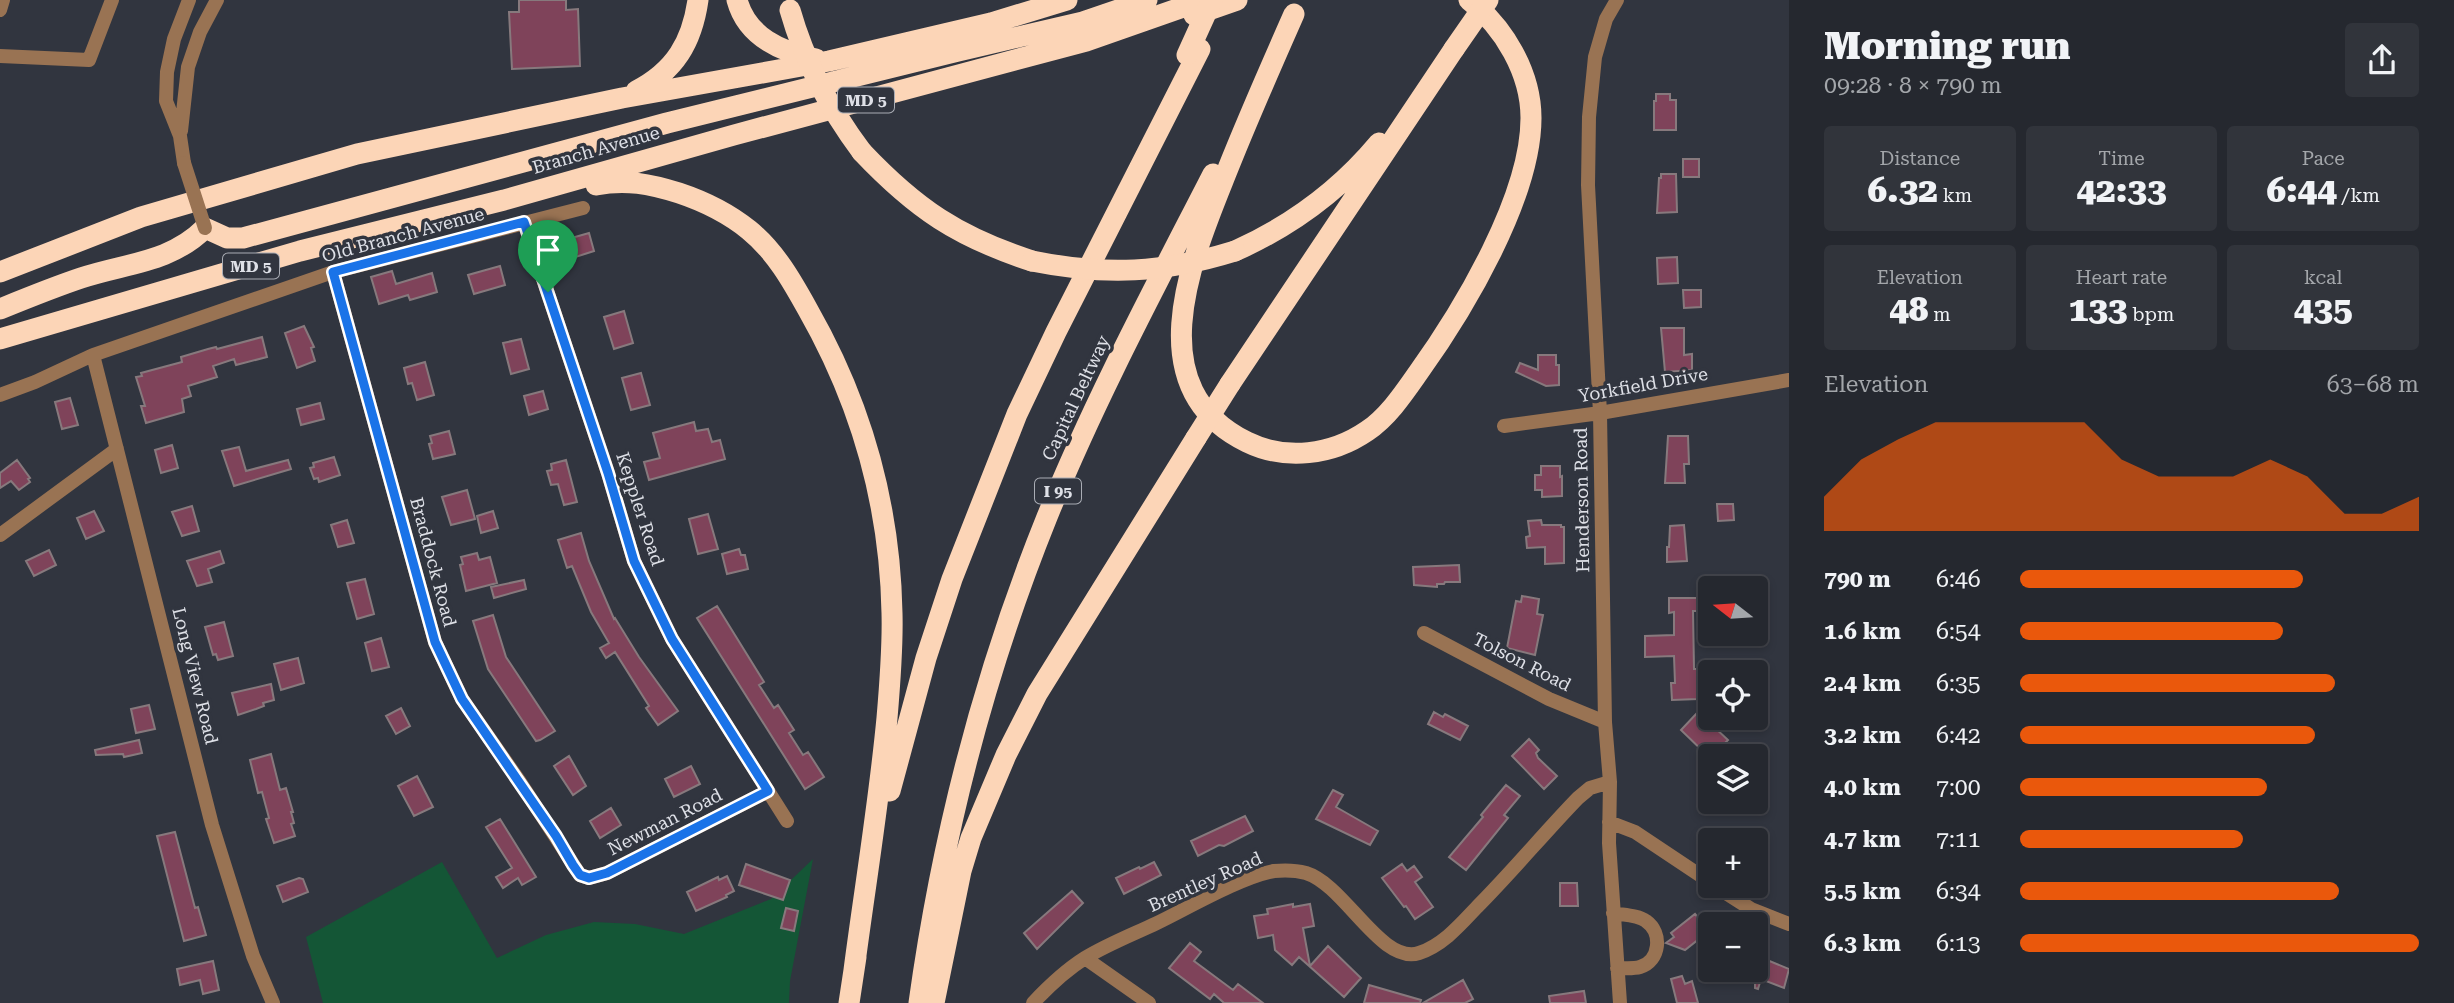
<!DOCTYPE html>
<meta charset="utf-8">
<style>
body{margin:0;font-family:"Roboto Serif",serif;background:#31343b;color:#f1f3f6;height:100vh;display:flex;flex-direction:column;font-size:26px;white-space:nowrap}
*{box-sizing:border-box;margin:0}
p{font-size:23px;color:#a3a6aa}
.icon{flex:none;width:38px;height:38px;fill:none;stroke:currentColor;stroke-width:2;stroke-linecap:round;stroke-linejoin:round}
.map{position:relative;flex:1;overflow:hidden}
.sheet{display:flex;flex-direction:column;background:#25282f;width:665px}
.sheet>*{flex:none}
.needle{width:46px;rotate:287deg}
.fabs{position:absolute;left:1698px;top:576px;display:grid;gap:14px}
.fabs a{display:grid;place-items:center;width:70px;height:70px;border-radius:7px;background:#25282f;box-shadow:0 4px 10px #0003,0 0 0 2px #42444b;font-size:35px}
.pin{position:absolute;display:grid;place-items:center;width:60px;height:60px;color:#fff;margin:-72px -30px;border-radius:50% 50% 50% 0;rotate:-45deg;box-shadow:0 0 7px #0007}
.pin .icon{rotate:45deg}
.round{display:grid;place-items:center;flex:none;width:74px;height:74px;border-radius:7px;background:#31343b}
.summary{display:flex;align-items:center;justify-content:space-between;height:119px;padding:0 35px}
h1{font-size:38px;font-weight:800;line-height:52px}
.metrics{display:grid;grid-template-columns:repeat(3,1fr);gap:10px;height:119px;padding:7px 35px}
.metrics div{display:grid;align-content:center;border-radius:7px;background:#31343b;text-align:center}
.metrics b{font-size:35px;font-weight:800}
.metrics small{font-size:19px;font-weight:400}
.metrics p{font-size:19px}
.chart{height:196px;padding:14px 35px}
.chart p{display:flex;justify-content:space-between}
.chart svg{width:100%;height:126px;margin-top:7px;fill:#ea580c;opacity:.7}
ul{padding:0 35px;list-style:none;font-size:23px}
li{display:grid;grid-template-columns:112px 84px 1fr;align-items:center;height:52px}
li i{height:18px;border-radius:9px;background:#ea580c}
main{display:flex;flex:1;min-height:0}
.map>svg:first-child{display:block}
.green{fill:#145636}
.building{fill:#7f435a;stroke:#87797d;stroke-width:2}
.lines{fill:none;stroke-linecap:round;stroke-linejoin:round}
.minor{stroke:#997353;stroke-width:14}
.highway{stroke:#fcd5b7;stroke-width:21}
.minor-bridge{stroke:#997353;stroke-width:14}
.highway-bridge{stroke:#fcd5b7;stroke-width:21}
.route-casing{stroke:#fff;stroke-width:14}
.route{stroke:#1a73e8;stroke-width:9}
.labels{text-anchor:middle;stroke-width:7;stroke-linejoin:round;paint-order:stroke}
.shield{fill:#31353f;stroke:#aaadb5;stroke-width:2}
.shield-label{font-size:16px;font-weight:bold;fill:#dee0e7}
.street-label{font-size:18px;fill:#dee0e7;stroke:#31353f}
</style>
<main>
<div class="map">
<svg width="1789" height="1003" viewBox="0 0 1789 1003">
<rect width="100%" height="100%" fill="#31353f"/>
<!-- green -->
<path class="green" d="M813,859l-23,122 -1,22h-466l-17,-66 136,-75 55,96 49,-23 48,-13 41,2 49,10 87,-35z"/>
<!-- building -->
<path class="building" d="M519,0h47v10l12,-1 2,57 -68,3 -3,-57h10z
M1656,94h14v6h6v30h-22v-29h2z
M1683,159h16v18h-16z
M1661,174h15l1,38 -20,1 2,-35h2z
M589,233l5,18 -34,11 -6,-19z
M1677,257l1,26 -20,1 -1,-26z
M500,266l5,19 -31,9 -6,-19z
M392,271l4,13 36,-11 5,19 -27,8 -2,-5 -29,9 -8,-27z
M1683,290h18v17l-17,1z
M624,311l9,32 -19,6 -10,-32z
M304,326l10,21 -3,1 4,13 -18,7 -12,-35z
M1661,328h23v27l8,-1v16l-27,2z
M262,337l5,20 -31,8 -2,-6 -21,7 4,11 -29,9 3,10 -9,3 2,13 -38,11 -5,-17h4l-9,-29 6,-1 -1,-3 41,-11 -1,-5 27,-8 8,-2 1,2z
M521,339l8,30 -18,5 -8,-31z
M1538,355h18v10h3v20l-13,1 -30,-14 4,-9 18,7z
M425,362l9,33 -17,5 -5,-17 -4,1 -4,-16z
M641,373l9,32 -19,5 -9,-32z
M543,391l5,18 -19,6 -5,-19z
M70,398l8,27 -16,4 -7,-27z
M320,403l4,16 -23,6 -4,-16z
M694,422l2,9 12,-2 4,13 8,-2 5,19 -76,21 -5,-18 16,-4 -7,-25z
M449,431l6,23 -22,5 -4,-15 3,-1 -2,-7z
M1668,436h20l1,28h-5l1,19h-20z
M172,445l6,23 -17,5 -6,-23z
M239,447l7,24 42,-11 3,9 -57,17 -12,-35z
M334,457l6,18 -21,7 -1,-4 -4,1 -4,-11 4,-1 -1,-4z
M17,460l13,18 -2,1 2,3 -11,8 -8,-9 -11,7v-15z
M566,460l11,42 -13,3 -6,-21 -7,1 -4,-14 5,-1 -1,-6z
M1541,466h19v11l2,-1v20l-20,1v-7h-7v-15h6z
M467,490l8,29 -24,6 -9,-28z
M1717,504h16l1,16 -16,1z
M192,506l7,25 -17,5 -10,-24z
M94,511l10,20 -18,8 -9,-21z
M493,511l5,17 -17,5 -4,-17z
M708,514l10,35 -20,5 -9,-35z
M347,520l7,23 -16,4 -7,-22z
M1541,520l1,5h19v2h3v36l-19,1v-17l-18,1 -1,-11 4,-1 -2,-15z
M1684,525l3,36 -20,1v-15h2l1,-21z
M581,533l8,28 25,58 1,-1 24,39 39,54 -20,14 -12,-17 3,-2 -34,-54 -9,6 -6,-10 9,-5 -18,-31 -19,-46 -5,2 -9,-28z
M739,549l2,6h4l3,14 -21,5 -5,-20z
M49,550l7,15 -22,11 -8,-15z
M220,551l4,12 -16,6 4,13 -15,4 -10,-25z
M477,553l2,7 11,-3 7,26 -31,8 -6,-26 3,-1 -2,-7z
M1459,565l1,17h-15l-1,2h-7v3l-23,-2 -1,-18z
M365,579l9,35 -17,5 -10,-36z
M524,580l2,9 -32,9 -3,-11z
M1522,596l17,3 -2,15 6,1 -8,40 -28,-7 9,-47 5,1z
M1669,598h31l1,13h-8l1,58h8v12h-4v18l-26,1 -1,-17h4l-1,-27 -29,1v-21l29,-1v-23l-5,1z
M717,606l47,76 -5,3 15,23 4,-3 16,25 -5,3 14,22 5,-3 16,25 -19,12 -108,-171z
M493,615l13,42 49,74 -15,9 -4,1 -48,-72 -15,-48z
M224,622l9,34 -15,4 -2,-6 -3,1 -8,-28z
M381,638l8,29 -17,4 -7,-28z
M298,658l6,25 -23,7 -7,-26z
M271,684l3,16 -11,3 1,3 -8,3 -18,6 -6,-22z
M149,705l6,24 -19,4 -5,-24z
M401,708l9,18 -14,8 -10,-18z
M1434,712l9,5 2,-3 23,12 -8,14 -32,-16z
M1698,712l30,28 -18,18 -29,-28z
M1529,739l10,11 -3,3 2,5 19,18 -13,13 -32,-33z
M139,740l3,13 -18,4 -1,-3 -27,1 -1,-5z
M271,754l9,36 6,-2 7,24h-2l3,11 -3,1 4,12 -21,7 -8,-24 3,-1 -7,-26 -4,1 -8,-33z
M569,756l17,30 -13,9 -19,-29z
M691,766l9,18 -26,13 -9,-18z
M417,776l16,31 -19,9 -16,-30z
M1506,785l14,11 -16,19 4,3 -42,52 -17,-13 34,-40 -2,-2z
M1333,790l10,5 -7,12 42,24 -8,14 -54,-26z
M611,808l10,17 -21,13 -10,-17z
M1245,816l8,15 -29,15 -5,-1 -21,11 -7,-15z
M500,819l36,58 -14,8 -4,-7 -15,10 -7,-11 16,-9 -26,-41z
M175,832l20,76 3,-1 8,28 -22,6 -27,-105z
M1154,862l7,13 -37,19 -8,-16 23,-11 1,2z
M746,864l44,16 -7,20 -44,-15z
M1402,864l5,7 7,-5 8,11 -7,5 18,25 -18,12 -9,-13 -2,1 -22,-29z
M727,876l7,15 -8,4 1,2 -31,14 -9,-19 31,-15 1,3z
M299,878l4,1 5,13 -25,10 -6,-16z
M1560,883h17l1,23h-18z
M1072,891l11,12 -46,46 -13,-16z
M1293,904v3l17,-3 4,22 -11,2 7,38 18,-20 33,32 -17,19 -45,-40 -7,8 -17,-15 -2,-15 -15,3 -4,-22 14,-2 -1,-5z
M786,908l12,3 -4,20 -13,-3z
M1695,914l14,17 -24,19 -19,-7 8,-6 -3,-4z
M1190,943l11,9 -7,9 39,29 5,-6 25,19h-39l-10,-9 -4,5 -41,-31z
M1755,955l34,14 -5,19 -23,-9 -3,10 -3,-1z
M213,961l6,29 -16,4 -3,-14 -20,5 -3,-16z
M1682,976l3,8 7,-3 6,22h-21l-6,-24z
M1463,980l10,19 -8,4h-42z
M1369,985l52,15 -1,3h-56z
M1584,991l2,12h-36l-1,-7z"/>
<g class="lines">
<!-- minor -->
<path class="minor" d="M1617,0l-11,19 -11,38 -6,60 -1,68 12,228 5,309 5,60 -1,61 11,160
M0,10l3,-10
M0,56l89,4 23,-60
M181,131l7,-64 12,-35 17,-32
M184,163l-4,-27 -14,-35 1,-29 7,-33 15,-39
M524,222l84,251 26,88 38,78 115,182
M333,272l102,370 27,57 58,83 60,93 9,3 18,-5 161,-82
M93,355l119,470 41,131 20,47
M0,395l35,-13 58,-27 240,-83 250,-64
M1504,426l96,-13 189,-33
M0,535l117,-86
M1424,633l125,66 56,23
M1609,822l26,10 75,50
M1715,886l36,23 38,15
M1613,913c10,2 25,2 33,8 17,12 14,40 -6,46 -7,2 -16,1 -23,1
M1085,958l64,45
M1033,1003c15,-16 33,-33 52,-45 23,-14 49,-24 72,-35 31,-15 84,-46 117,-52 10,-1 21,-1 32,2 39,12 75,92 113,80 24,-8 41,-28 58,-46 35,-35 67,-74 101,-109l12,-10 20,-6"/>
<!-- highway -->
<path class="highway" d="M737,0c10,37 44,52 79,59
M1294,14c-23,52 -46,104 -67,157 -34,85 -92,216 20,271 39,19 85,13 120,-11 21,-14 37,-38 51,-58 46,-64 113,-176 113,-255 0,-45 -27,-91 -62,-118
M1194,15l43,-15
M636,91c39,-20 56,-49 62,-91
M862,152c54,57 96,85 170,109
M596,185c30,-6 54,-1 83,8 24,8 49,20 70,37 26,21 43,51 59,80 53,93 82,196 84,303 1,35 -2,70 -5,105 -8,85 -22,168 -33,252
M1235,251c56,-25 104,-60 144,-108
M0,272l141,-55 216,-63 265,-56 207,-37 162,-38 76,-23
M0,309c27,-11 54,-22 81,-31 45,-15 89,-15 124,-50l22,10h16l424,-115 291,-72 125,-29 64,-22
M0,339l300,-88 204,-51 230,-65 352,-94 117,-41
M1230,384l224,-335
M890,791l36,-133 26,-79 65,-165 39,-82 144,-283
M849,1003l7,-46
M919,1003c23,-166 65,-330 128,-486 48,-118 108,-230 166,-343
M934,1003l27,-132 10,-33 35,-83 31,-61 159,-256"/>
<!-- minor-bridge -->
<path class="minor-bridge" d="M184,163l21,65"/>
<!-- highway-bridge -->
<path class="highway-bridge" d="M790,10c15,53 39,98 72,142
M1454,49l34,-49
M1187,55l25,-55
M1032,261c74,15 132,12 203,-10
M1196,438l34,-54"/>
</g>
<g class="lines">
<defs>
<path id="route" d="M524,222l84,251 26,88 38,78 96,152 -161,82 -18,5 -9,-3 -7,-10 -17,-29 -94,-137 -27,-57 -102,-370z"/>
</defs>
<!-- route casing -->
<use href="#route" class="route-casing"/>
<!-- route -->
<use href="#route" class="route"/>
</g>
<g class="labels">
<!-- shield labels -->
<g class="shield">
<rect x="838" y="87.5" width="56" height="25" rx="5"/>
<rect x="223" y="253.5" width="56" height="25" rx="5"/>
<rect x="1035" y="478.5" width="46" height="25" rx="5"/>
</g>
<g class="shield-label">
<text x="866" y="106">MD 5</text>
<text x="251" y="272">MD 5</text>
<text x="1058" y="497">I 95</text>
</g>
<!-- street labels -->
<g class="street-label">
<text transform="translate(596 150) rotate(-16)" y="6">Branch Avenue</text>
<text transform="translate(403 235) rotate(-15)" y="6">Old Branch Avenue</text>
<text transform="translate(1643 385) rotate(-10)" y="6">Yorkfield Drive</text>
<text transform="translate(1076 398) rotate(-65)" y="6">Capital Beltway</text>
<text transform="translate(1582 500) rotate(-91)" y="6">Henderson Road</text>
<text transform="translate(640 509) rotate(72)" y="6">Keppler Road</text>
<text transform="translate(433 562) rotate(75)" y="6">Braddock Road</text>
<text transform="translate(1522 662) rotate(27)" y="6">Tolson Road</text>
<text transform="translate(195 676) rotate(76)" y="6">Long View Road</text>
<text transform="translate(665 822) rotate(-27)" y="6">Newman Road</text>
<text transform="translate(1205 882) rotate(-24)" y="6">Brentley Road</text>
</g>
</g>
</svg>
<div class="fabs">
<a><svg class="needle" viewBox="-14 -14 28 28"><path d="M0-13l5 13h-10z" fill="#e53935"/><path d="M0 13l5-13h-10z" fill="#a3a6aa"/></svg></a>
<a><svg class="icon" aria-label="locate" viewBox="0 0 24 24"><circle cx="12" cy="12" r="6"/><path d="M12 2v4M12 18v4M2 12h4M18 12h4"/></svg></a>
<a><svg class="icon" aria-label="layers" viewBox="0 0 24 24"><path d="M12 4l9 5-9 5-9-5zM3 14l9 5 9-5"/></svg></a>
<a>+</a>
<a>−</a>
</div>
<div class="pin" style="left:548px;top:292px;background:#1e9e55"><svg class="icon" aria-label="arrive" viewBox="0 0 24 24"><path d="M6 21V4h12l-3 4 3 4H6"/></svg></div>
</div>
<section class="sheet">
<div class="summary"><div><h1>Morning run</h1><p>09:28 · 8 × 790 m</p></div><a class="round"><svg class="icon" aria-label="share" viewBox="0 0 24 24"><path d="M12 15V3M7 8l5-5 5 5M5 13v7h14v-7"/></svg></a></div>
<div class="metrics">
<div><p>Distance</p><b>6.32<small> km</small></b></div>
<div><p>Time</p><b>42:33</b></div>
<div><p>Pace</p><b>6:44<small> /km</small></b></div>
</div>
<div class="metrics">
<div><p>Elevation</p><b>48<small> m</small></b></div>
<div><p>Heart rate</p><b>133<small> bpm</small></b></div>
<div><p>kcal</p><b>435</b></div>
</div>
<div class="chart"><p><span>Elevation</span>63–68 m</p>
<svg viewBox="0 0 160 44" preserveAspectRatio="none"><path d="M0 44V32L10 19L20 12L30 6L40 6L50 6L60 6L70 6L80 19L90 25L100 25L110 25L120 19L130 25L140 38L150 38L160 32V44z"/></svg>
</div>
<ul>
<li><b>790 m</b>6:46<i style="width:71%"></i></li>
<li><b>1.6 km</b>6:54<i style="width:66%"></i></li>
<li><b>2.4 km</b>6:35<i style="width:79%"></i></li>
<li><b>3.2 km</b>6:42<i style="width:74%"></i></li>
<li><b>4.0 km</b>7:00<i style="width:62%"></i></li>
<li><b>4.7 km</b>7:11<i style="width:56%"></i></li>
<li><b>5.5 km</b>6:34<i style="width:80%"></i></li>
<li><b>6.3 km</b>6:13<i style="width:100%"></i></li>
</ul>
</section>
</main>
